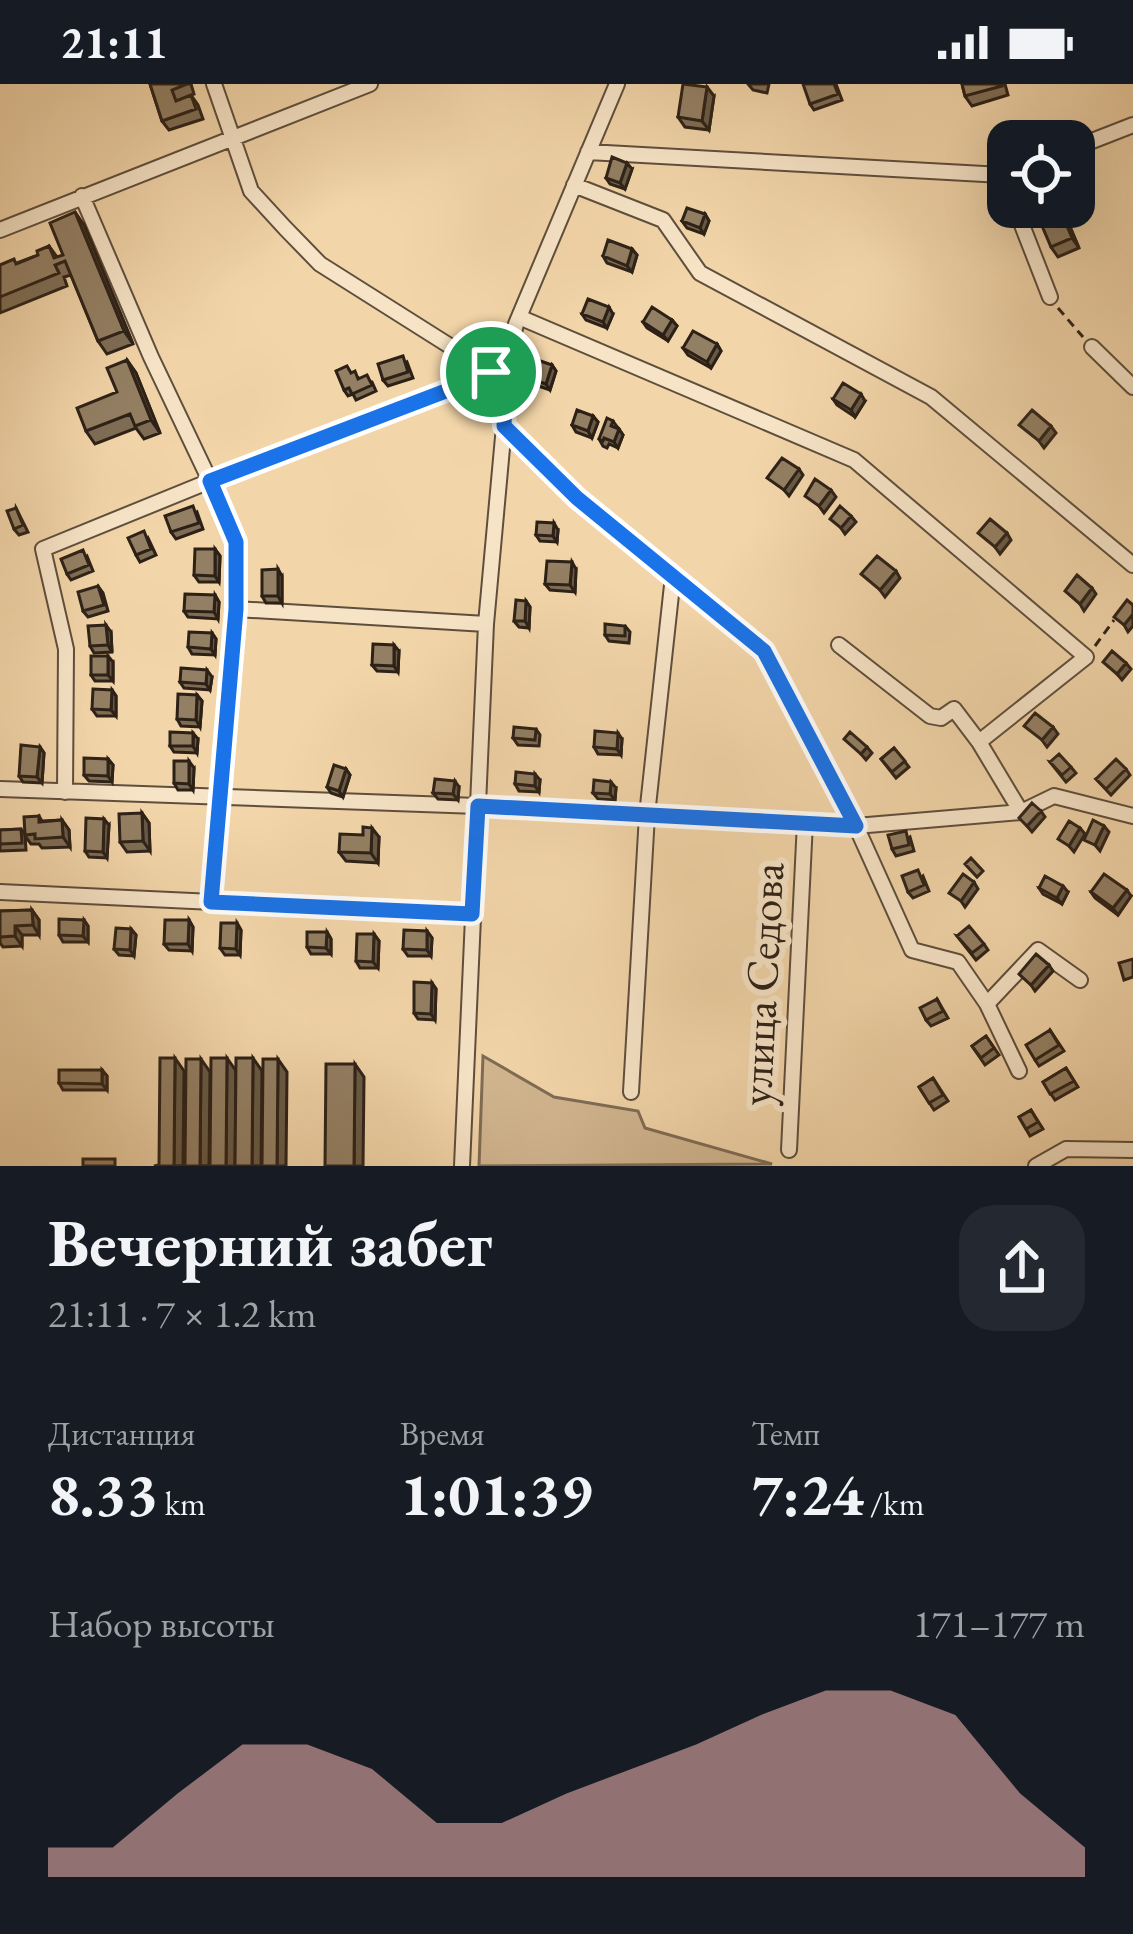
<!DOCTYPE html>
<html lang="ru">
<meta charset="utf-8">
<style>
body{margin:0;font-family:"EB Garamond",serif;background:#242831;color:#f1f3f6;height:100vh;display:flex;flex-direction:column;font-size:45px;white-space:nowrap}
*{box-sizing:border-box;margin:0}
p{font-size:39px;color:#9ea1a6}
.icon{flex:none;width:66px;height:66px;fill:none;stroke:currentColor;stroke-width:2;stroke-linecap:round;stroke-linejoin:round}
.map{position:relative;height:1082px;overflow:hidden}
.side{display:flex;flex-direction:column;background:#171b24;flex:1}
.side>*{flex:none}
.tools{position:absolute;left:987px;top:36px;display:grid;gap:24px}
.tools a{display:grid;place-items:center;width:108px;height:108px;border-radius:24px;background:#171b24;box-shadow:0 12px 48px #0002;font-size:60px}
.pin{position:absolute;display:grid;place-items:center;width:102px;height:102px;color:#fff;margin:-51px;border:6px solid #fff;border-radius:50%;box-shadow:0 3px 12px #0007}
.round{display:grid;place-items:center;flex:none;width:126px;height:126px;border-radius:36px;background:#242831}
.headline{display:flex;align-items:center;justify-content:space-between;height:204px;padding:0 48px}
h1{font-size:66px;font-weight:700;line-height:90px}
.stats{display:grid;grid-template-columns:repeat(3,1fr);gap:18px;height:204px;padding:12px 48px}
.stats div{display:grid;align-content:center}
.stats b{font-size:60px;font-weight:700}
.stats small{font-size:33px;font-weight:400}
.stats p{font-size:33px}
.chart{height:336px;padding:24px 48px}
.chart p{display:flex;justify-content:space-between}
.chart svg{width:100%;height:216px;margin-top:12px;fill:#c59692;opacity:.7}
.status{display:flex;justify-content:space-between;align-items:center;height:84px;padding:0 60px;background:#171b24;direction:ltr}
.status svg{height:33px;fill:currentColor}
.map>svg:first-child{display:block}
.green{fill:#d1b690;stroke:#7f6c54;stroke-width:3}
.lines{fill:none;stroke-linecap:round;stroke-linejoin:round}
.minor-casing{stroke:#5e4e3c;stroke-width:18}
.path{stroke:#2d2117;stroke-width:3;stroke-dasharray:9 6;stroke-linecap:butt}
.minor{stroke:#f7e4c7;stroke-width:14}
.wall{fill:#7e6d55;stroke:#2d2117;stroke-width:3}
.shaded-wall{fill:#675945;stroke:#2d2117;stroke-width:3}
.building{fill:#937f63;stroke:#2d2117;stroke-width:3}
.route-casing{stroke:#fff;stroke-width:24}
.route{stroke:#1a73e8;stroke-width:15}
.labels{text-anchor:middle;stroke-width:12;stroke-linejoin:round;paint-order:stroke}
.street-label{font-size:45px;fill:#2d2117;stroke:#f7e4c7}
</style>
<div class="status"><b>21:11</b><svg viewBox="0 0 49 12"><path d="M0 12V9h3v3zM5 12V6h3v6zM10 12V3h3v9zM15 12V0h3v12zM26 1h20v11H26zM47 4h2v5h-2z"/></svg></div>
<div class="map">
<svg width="1133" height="1082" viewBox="0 0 1133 1082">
<rect width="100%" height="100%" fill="#f2d5a9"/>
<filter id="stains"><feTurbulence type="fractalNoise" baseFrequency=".00167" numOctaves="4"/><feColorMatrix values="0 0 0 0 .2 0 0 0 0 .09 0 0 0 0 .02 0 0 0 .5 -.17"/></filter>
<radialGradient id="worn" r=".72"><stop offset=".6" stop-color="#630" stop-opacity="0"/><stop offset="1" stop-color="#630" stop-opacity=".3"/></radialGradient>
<!-- green -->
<path class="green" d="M483,972l71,41 84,14 7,17 127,36 -293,2z"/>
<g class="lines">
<defs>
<path id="minor" d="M214,0l37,107 34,37 35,36 171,108
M1074,64l59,-23
M588,68l414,23 6,-2
M574,101l89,35 37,53 231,124 202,168
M82,112l69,161 59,124 26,61v67l-25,293
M1015,123l35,90
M0,146l370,-146
M519,233l335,143 232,197 -107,85 42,70 -165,14
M1092,263l41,40
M504,342l73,72 187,153 92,175 56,124 46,12 29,42 32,67
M236,525l250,15
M839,561l91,71 11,2 13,-9 25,33
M0,705l478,17 327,16 -16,328
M65,708l1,-143 -23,-100 167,-68 296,-113
M1021,728l33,-16 79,20
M0,808l472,22
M987,920l51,-54 42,30
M631,1008l16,-277 26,-239
M462,1082l24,-542 18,-198 2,-58 10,-44 101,-240
M1036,1082l30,-17 67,1"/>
</defs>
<!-- minor casing -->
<use href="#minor" class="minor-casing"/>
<!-- path -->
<path class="path" d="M1058,224l25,29
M1095,562l19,-26
M816,739l26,2"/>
<!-- minor -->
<use href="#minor" class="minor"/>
</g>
<!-- wall -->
<path class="wall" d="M150,0h41l3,10 -3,1 7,10 5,14 -34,11 -7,-9z
M748,0h21l-2,9 -14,-3z
M836,0l6,16 -28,10 -4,-6z
M962,0h43l3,11 -36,11 -7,-10z
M714,12l-5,34 -24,-3 -7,-10z
M632,85l-7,20 -15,-5 -4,-6z
M1060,123l5,8 14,33 -21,9 -7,-10z
M705,130l4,7 -5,13 -17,-6 -5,-7z
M84,141l49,119 -26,10 -9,-13 -27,-66 -7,2 3,9 -67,27v-48l17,-2 21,-8 11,-9 8,11 6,-2z
M632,165l5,6 -5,17 -25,-9 -4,-7z
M582,230h31l-6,14 -21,-8z
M672,236l5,6 -9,15 -21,-13 -4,-6z
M717,260l4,7 -10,17 -23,-13 -5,-7z
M127,276l9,13 24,60 -16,6 -8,-11 -41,16 -9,-13 31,-39z
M407,278l6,16 -25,8 -5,-6z
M552,281l4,6 -6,19 -26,-9 -4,-6z
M352,289l8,6 12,3 4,9 -20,9 -3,-6 -5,2 -4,-6z
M833,315l32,2 -10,16 -18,-12z
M593,332l5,6 -6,16 -16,-6 -4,-7z
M613,337l10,14 -5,13 -9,-4 -2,4 -4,-2 -4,-7z
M16,424l12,24 -9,3 -5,-6z
M197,428l6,17 -27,10 -5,-7z
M558,446l-1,12 -17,-1 -4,-6z
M148,454l8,17 -16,7 -4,-7z
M215,465l5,7 -1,26h-20l-5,-7z
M87,472l6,15 -22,9 -4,-6z
M576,485l-1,23 -25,-2 -5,-6z
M282,492v27h-16l-4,-7z
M98,502l5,7 5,18 -20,6 -5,-6z
M215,511l4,7 -1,17 -30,-2 -4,-6z
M526,517l4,6 -1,21 -10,-1 -5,-6z
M625,542l5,6 -1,11 -20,-2 -4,-6z
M111,548l1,20 -18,1 -4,-7z
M212,549l4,6 -1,16 -23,-1 -4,-7z
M399,567l-1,21 -21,-1 -5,-6z
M113,578v19h-18l-4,-6z
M212,593l-2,13 -26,-2 -4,-6z
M112,606l4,6v20h-19l-5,-7z
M197,611l5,6 -2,26 -19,-1 -4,-7z
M536,645l4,6 -1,11 -21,-1 -5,-7z
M198,655l-1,14 -23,-1 -4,-6z
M622,655l-1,16 -23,-1 -4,-7z
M40,663l4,6 -2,30 -19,-1 -4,-6z
M894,664l15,19 -13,11 -15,-19z
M108,675l5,6 -1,17 -23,-1 -5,-6z
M1050,678l21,5 5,6 -10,9z
M194,684l-1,22h-15l-4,-7z
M346,685l4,6 -7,22 -12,-4 -4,-6z
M1126,685l4,6 -19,20 -15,-16z
M540,696l-1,12 -20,-1 -4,-7z
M459,703l-1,13 -20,-1 -5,-6z
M616,704l-1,12 -17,-1 -5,-6z
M142,729l7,10 1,28 -23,1 -7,-10z
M39,732l3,5 20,-1 7,10 1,17 -28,1 -3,-4h-8l-6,-8 1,14 -26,1v-21l21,-1 4,5z
M109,741l-2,33 -18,-1 -4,-6z
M363,751l16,2 -1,26 -32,-2 -7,-9z
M910,753l4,14 -18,5 -4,-7z
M923,792l6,15 -16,7 -5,-6z
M1039,804l29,4 -6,12 -19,-10z
M1091,808l40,4 -13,19 -23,-17z
M32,826l7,10v15h-17v11l-19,1 -3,-4v-32z
M84,836l4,6v16h-25l-4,-7z
M189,836l4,7 -1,24 -23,-1 -5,-6z
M237,839l4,7 -1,25h-15l-5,-7z
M131,845l5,6 -2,21 -15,-1 -5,-6z
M427,847l5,7 -1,18h-23l-5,-7z
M327,848l4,7v15h-20l-4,-7z
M374,850l5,7 -1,27h-18l-4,-7z
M957,852l27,8 4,6 -12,10z
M432,899l4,6 -1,31 -17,-1 -4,-6z
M937,915l11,19 -17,8 -5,-6z
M1050,946l14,21 -25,15 -4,-6z
M986,952l13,19 -14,10 -13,-19z
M1066,984l12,19 -23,13 -12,-18z
M102,986l5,6v14h-44l-4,-7z
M933,994l15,23 -14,9 -15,-23z
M1031,1026l12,19 -13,7 -11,-19z"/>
<!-- shaded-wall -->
<path class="shaded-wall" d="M707,3l7,9 -5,34 -7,-9z
M627,79l5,6 -7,20 -5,-6z
M1060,123l5,8 14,33 -7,-10z
M75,128l9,13 49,119 -9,-13z
M705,130l4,7 -5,13 -4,-6z
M632,165l5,6 -5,17 -5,-6z
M609,223l4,7 -6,14 -4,-6z
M672,236l5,6 -9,15 -5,-6z
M717,260l4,7 -10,17 -4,-6z
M127,276l9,13 24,60 -9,-13z
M552,281l4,6 -6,19 -4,-6z
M861,310l4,7 -10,16 -4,-7z
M593,332l5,6 -6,16 -4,-7z
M1051,342l5,7 -12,15 -5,-7z
M619,345l4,6 -5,13 -4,-6z
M799,385l4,6 -14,21 -5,-6z
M831,406l5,7 -12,16 -5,-7z
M851,432l5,6 -11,12 -4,-6z
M554,439l4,7 -1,12 -4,-6z
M1007,449l4,7 -11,14 -5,-7z
M215,465l5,7 -1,26 -4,-6z
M572,478l4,7 -1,23 -5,-7z
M278,485l4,7v27l-4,-7z
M896,487l4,7 -15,19 -5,-7z
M1092,504l4,6 -12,17 -4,-7z
M215,511l4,7 -1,17 -4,-7z
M526,517l4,6 -1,21 -4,-7z
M1133,530v12l-5,6 -4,-7z
M106,541l5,7 1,20 -4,-7z
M212,549l4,6 -1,16 -4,-6z
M394,561l5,6 -1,21 -4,-6z
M108,572l5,6v19l-5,-6z
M1126,579l5,6 -9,11 -5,-6z
M207,586l5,7 -2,13 -4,-6z
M112,606l4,6v20l-5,-6z
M197,611l5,6 -2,26 -4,-7z
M1053,643l5,7 -11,13 -5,-7z
M193,649l5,6 -1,14 -4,-7z
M618,649l4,6 -1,16 -4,-6z
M40,663l4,6 -2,30 -5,-6z
M867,663l5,6 -6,7 -5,-6z
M108,675l5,6 -1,17 -4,-6z
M189,677l5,7 -1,22 -4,-6z
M346,685l4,6 -7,22 -4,-6z
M535,690l5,6 -1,12 -4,-6z
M455,697l4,6 -1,13 -5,-6z
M611,698l5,6 -1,12 -5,-6z
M1041,727l4,6 -13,15 -5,-6z
M142,729l7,10 1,28 -7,-10z
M104,735l5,6 -2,33 -4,-6z
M62,736l7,10 1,17 -7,-10z
M1104,742l5,6 -9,19 -5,-6z
M372,744l7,9 -1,26 -7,-10z
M1080,744l5,6 -11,18 -5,-6z
M974,798l4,7 -13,18 -4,-6z
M1063,802l5,6 -6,12 -5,-6z
M1127,806l4,6 -13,19 -5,-7z
M32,826l7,10v15l-6,-10z
M84,836l4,6v16l-5,-6z
M189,836l4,7 -1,24 -4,-7z
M237,839l4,7 -1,25 -4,-6z
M15,842l7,9v11l-7,-10z
M131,845l5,6 -2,21 -4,-6z
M427,847l5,7 -1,18 -4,-6z
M327,848l4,7v15l-5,-6z
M374,850l5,7 -1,27 -5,-6z
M1049,881l4,6 -18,20 -4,-6z
M432,899l4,6 -1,31 -4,-6z
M175,974l9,13 -1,95h-9z
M227,974l9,13 -1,95h-9z
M253,974l9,13 -1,95h-9z
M201,975l9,13 -1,94h-9z
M278,975l9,13 -1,94h-9z
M355,980l9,13 -1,89h-9z
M102,986l5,6v14l-5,-6z"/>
<!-- building -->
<path class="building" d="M150,0h37l-15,6 4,11 15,-6 5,14 -34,12z
M683,0l24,3 -5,34 -24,-4z
M803,0h31l4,10 -28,10z
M962,0h39l1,2 -37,10z
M612,73l15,6 -7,20 -14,-5z
M1053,123h6l13,31 -21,9 -14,-33z
M687,124l18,6 -5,14 -18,-7z
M75,128l49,119 -26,10 -33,-80 -10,4 4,8 -59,24v-32l14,-6 2,5 22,-9 -1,-4 12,-5 5,12 9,-3 -13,-32z
M608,156l24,9 -5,17 -24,-10z
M588,215l21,8 -6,15 -21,-8z
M652,223l20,13 -9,15 -20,-13z
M693,247l24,13 -10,18 -24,-14z
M403,272l5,16 -25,8 -5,-16z
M526,272l26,9 -6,19 -26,-9z
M127,276l24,60 -16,6 -5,-12 -44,17 -9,-23 40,-16 -10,-24z
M347,282l4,7 4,-2 3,8 9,-4 5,10 -20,9 -3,-6 -5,2 -8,-19z
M843,299l18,11 -10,16 -18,-11z
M577,326l16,6 -5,15 -16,-6z
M1032,326l19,16 -12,15 -20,-16z
M607,334l6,3 -2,5 8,3 -5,13 -10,-4 -1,3 -4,-2z
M782,374l17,11 -15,21 -17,-12z
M815,395l16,11 -12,16 -14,-10z
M193,422l6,17 -28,9 -6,-16z
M840,422l11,10 -10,12 -11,-9z
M16,424l7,17 -9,4 -7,-18z
M990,435l17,14 -12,14 -17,-14z
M537,438l17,1 -1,13 -17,-1z
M144,447l7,18 -15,6 -8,-17z
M195,465h20v27l-21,-1z
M83,466l6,15 -22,9 -6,-15z
M877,472l19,15 -16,19 -19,-16z
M547,477l25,1 -2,23 -25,-1z
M278,485v27h-16v-26z
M1077,491l15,13 -12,16 -15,-13z
M98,502l6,19 -21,6 -5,-19z
M185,510l30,1 -1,17 -30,-1z
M516,516l10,1 -1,20h-11z
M1127,516l6,5v9l-9,11 -10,-8z
M605,540l20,2v10l-20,-1z
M106,541l2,20 -18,1 -2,-20z
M189,548l23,1 -1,16 -23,-2z
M373,560l21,1v21l-22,-1z
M1112,567l14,12 -9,11 -14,-12z
M91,572h17v19h-17z
M181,584l26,2 -1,14 -26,-2z
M93,605l19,1 -1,20 -19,-1z
M178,610l19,1 -1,25 -19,-1z
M1035,629l18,14 -11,13 -18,-14z
M514,643l22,2 -1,11 -22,-2z
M595,647l23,2 -1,16 -23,-2z
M170,648l23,1v13h-23z
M850,648l17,15 -6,7 -17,-15z
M21,661l19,2 -3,30 -18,-1z
M894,664l11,13 -13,11 -11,-13z
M1059,670l12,13 -9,8 -12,-13z
M84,674l24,1v17l-24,-1z
M1116,675l10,10 -20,20 -10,-10z
M174,677h15v23l-15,-1z
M334,681l12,4 -7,22 -12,-4z
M516,688l19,2v12l-20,-2z
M435,695l20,2 -2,13 -20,-1z
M594,696l17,2 -1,12 -17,-1z
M1032,719l9,8 -14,15 -8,-8z
M142,729l1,28 -23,1 -1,-28z
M39,732v6l23,-2 1,17 -28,2v-5l-10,1 -1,-18z
M86,734l18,1 -1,33 -18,-1z
M1093,736l11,6 -9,19 -11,-5z
M1069,737l11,7 -11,18 -11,-7z
M363,743l9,1 -1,25 -32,-1 1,-18 23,1z
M21,745l1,14 -22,1v-14z
M906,747l3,14 -17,4 -4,-14z
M971,774l12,13 -6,6 -12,-13z
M918,786l6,15 -16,7 -6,-16z
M963,790l11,8 -13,19 -12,-8z
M1104,790l23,16 -14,18 -22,-16z
M1045,792l18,10 -6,12 -18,-10z
M32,826l1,15 -18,1v10l-15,1v-26z
M59,835l25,1 -1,16 -24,-1z
M165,836h24l-1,24h-24z
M221,839h16l-1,26 -16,-1z
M969,842l15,18 -12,9 -15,-17z
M116,844l15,1 -1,21 -16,-1z
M404,846l23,1v19l-24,-1z
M307,848h20l-1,16 -19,-1z
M357,850h17l-1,28 -17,-1z
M1036,870l13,11 -18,20 -12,-11z
M1133,875v18l-9,3 -5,-17z
M414,898l18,1 -1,31 -17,-1z
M937,915l6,12 -17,9 -6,-12z
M1050,946l9,15 -24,15 -9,-15z
M986,952l8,12 -13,10 -9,-12z
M160,974h15l-1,108h11l1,-107h15l-1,107h10l1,-108h16l-1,108h-72l5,-1z
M236,974h17l-1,108h6h-23z
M263,975h15l-1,107h-15z
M326,980h29l-1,102h-29z
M1066,984l8,13 -24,13 -7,-12z
M59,986h43v14l-43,-1z
M933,994l10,17 -14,8 -10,-16z
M1031,1026l7,12 -12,7 -7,-12z
M83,1075h32v7h-32z"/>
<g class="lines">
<defs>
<path id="route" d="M506,284l-2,58 73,72 187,153 92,175 -378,-20 -6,108 -261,-12 25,-293v-67l-26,-61z"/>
</defs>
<!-- route casing -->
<use href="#route" class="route-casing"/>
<!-- route -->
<use href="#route" class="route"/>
</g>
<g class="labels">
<!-- street labels -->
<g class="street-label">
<text transform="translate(761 900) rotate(-87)" y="16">улица Седова</text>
</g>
</g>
<rect width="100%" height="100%" filter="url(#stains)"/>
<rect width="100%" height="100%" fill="url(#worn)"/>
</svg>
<div class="tools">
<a><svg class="icon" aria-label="locate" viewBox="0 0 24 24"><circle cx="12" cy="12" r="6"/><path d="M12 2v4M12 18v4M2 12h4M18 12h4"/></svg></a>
</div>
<div class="pin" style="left:491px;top:288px;background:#1e9e55"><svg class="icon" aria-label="arrive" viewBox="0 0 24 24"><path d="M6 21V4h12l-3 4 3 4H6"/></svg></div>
</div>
<section class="side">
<div class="headline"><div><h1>Вечерний забег</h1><p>21:11 · 7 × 1.2 km</p></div><a class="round"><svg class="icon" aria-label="share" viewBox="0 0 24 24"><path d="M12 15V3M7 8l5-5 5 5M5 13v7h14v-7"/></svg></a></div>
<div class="stats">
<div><p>Дистанция</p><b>8.33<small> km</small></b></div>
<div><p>Время</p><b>1:01:39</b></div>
<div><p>Темп</p><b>7:24<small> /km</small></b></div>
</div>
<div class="chart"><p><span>Набор высоты</span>171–177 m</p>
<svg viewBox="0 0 160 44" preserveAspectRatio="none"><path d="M0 44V38L10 38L20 27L30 17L40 17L50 22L60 33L70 33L80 27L90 22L100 17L110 11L120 6L130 6L140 11L150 27L160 38V44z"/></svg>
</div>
</section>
